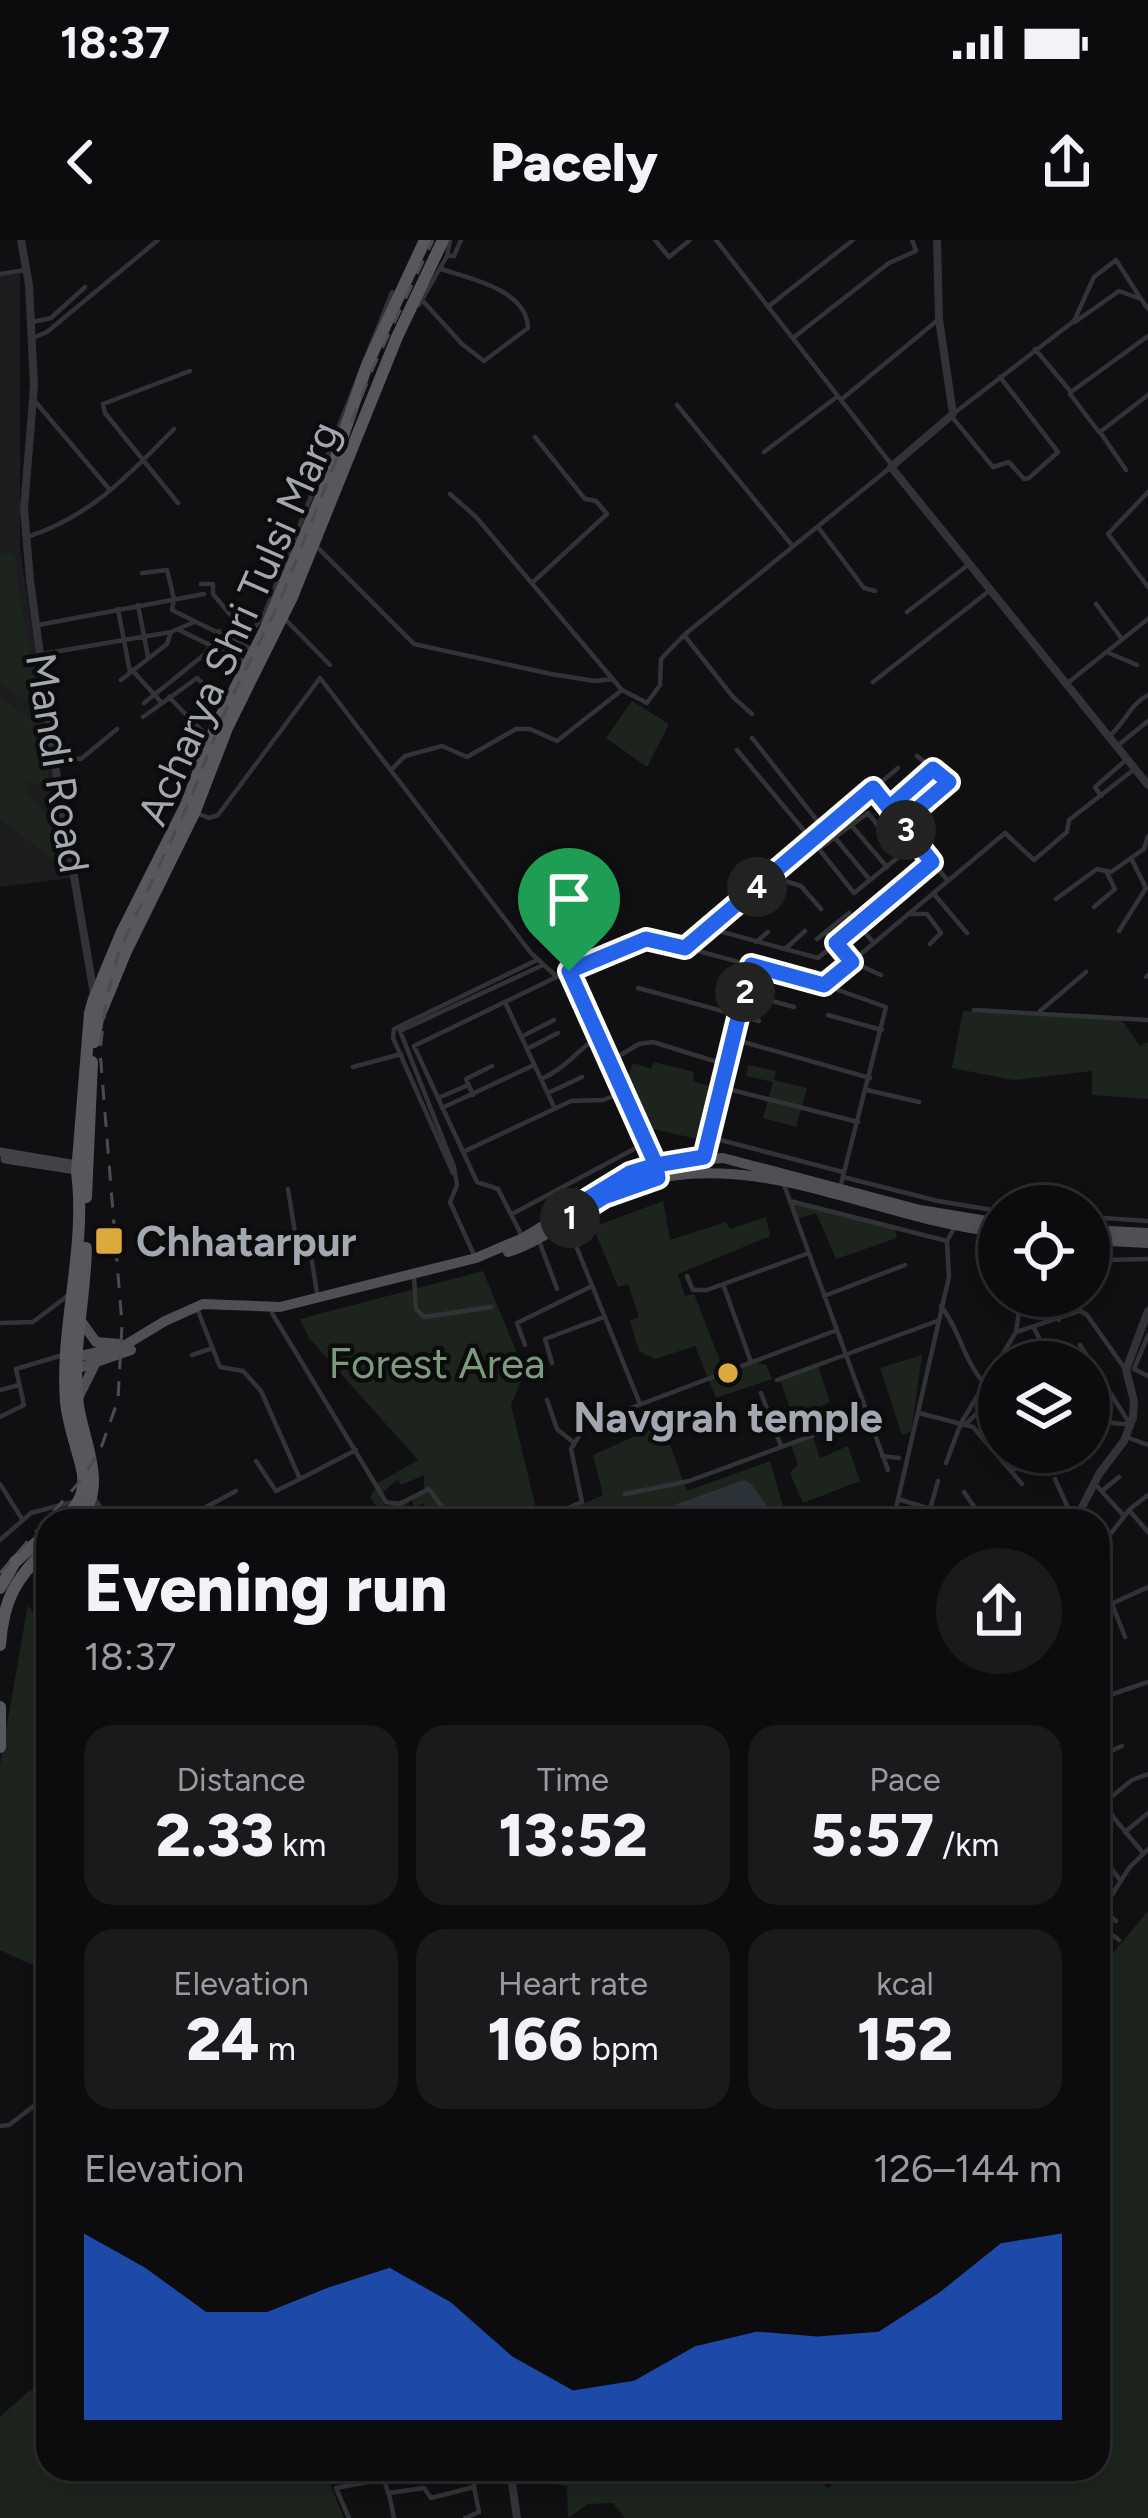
<!DOCTYPE html>
<meta charset="utf-8">
<style>
body{margin:0;font-family:Figtree,sans-serif;background:#1a1a1c;color:#f1f3f6;height:100vh;display:flex;flex-direction:column;font-size:45px;white-space:nowrap}
*{box-sizing:border-box;margin:0}
p{font-size:39px;color:#9a9b9e}
.icon{flex:none;width:66px;height:66px;fill:none;stroke:currentColor;stroke-width:2;stroke-linecap:round;stroke-linejoin:round}
.map{position:relative;flex:1;overflow:hidden}
.side{position:absolute;left:36px;top:1269px;width:1074px;height:972px;display:flex;flex-direction:column;background:#0c0c0e;border-radius:36px;box-shadow:0 6px 18px #0003,0 0 0 3px #2c2c2e}
.side>*{flex:none}
.controls{position:absolute;left:978px;top:945px;display:grid;gap:24px}
.controls a{display:grid;place-items:center;width:132px;height:132px;border-radius:50%;background:#0c0c0e;box-shadow:0 6px 18px #0003,0 0 0 3px #2c2c2e;font-size:60px}
.pin{position:absolute;display:grid;place-items:center;width:102px;height:102px;color:#fff;margin:-123px -51px;border-radius:50% 50% 50% 0;rotate:-45deg;box-shadow:0 0 12px #0007}
.pin .icon{rotate:45deg}
.km{position:absolute;width:60px;height:60px;margin:-30px;border-radius:50%;background:#222;color:#fff;font-size:33px;line-height:60px;text-align:center}
.round{display:grid;place-items:center;flex:none;width:126px;height:126px;border-radius:63px;background:#1a1a1c}
.summary{display:flex;align-items:center;justify-content:space-between;height:204px;padding:0 48px}
h1{font-size:66px;font-weight:800;line-height:90px}
.metrics{display:grid;grid-template-columns:repeat(3,1fr);gap:18px;height:204px;padding:12px 48px}
.metrics div{display:grid;align-content:center;border-radius:30px;background:#1a1a1c;text-align:center}
.metrics b{font-size:60px;font-weight:800}
.metrics small{font-size:33px;font-weight:400}
.metrics p{font-size:33px}
.chart{height:336px;padding:24px 48px}
.chart p{display:flex;justify-content:space-between}
.chart svg{width:100%;height:216px;margin-top:12px;fill:#2563eb;opacity:.7}
.status{display:flex;justify-content:space-between;align-items:center;height:84px;padding:0 60px;background:#0c0c0e;direction:ltr}
.status svg{height:33px;fill:currentColor}
header{display:flex;justify-content:space-between;align-items:center;height:156px;padding:0 48px;background:#0c0c0e;font-size:54px;font-weight:800}
.map>svg:first-child{display:block}
.built{fill:#1d1d1f}
.green{fill:#1d241e}
.water{fill:#2b3339}
.lines{fill:none;stroke-linecap:round;stroke-linejoin:round}
.minor{stroke:#323336;stroke-width:4.5}
.tertiary{stroke:#323336;stroke-width:8}
.secondary{stroke:#404246;stroke-width:9}
.primary{stroke:#4e5055;stroke-width:10}
.trunk{stroke:#56585e;stroke-width:12}
.rail{stroke:#4b4c51;stroke-width:3;stroke-dasharray:15 12;stroke-linecap:butt}
.route-casing{stroke:#fff;stroke-width:24}
.route{stroke:#2563eb;stroke-width:15}
.poi-dot{fill:#dca93e;stroke:#0c0c0d;stroke-width:4.5}
.labels{text-anchor:middle;stroke-width:9;stroke-linejoin:round;paint-order:stroke}
.street-label{font-size:42px;fill:#a3a7b1;stroke:#0c0c0d}
.poi-label{font-size:42px;font-weight:bold;fill:#a3a7b1;stroke:#0c0c0d;text-anchor:start}
.park-label{font-size:42px;fill:#7c9a7e;stroke:#0c0c0d}
</style>
<div class="status"><b>18:37</b><svg viewBox="0 0 49 12"><path d="M0 12V9h3v3zM5 12V6h3v6zM10 12V3h3v9zM15 12V0h3v12zM26 1h20v11H26zM47 4h2v5h-2z"/></svg></div>
<header><svg class="icon" aria-label="back" viewBox="0 0 24 24"><path d="M15 5l-7 7 7 7"/></svg>Pacely<svg class="icon" aria-label="share" viewBox="0 0 24 24"><path d="M12 15V3M7 8l5-5 5 5M5 13v7h14v-7"/></svg></header>
<div class="map">
<svg width="1148" height="2278" viewBox="0 0 1148 2278">
<rect width="100%" height="100%" fill="#101012"/>
<!-- built -->
<path class="built" d="M20,33v275l50,330 -70,9v-611z"/>
<!-- green -->
<path class="green" d="M0,313l12,1 4,5 1,25 20,100 -2,16 -5,3 -30,-21z
M0,458l40,26 10,50 -11,10 -11,-2 -4,8 32,34 9,35 -4,6 -61,-46z
M632,461l37,23 -22,43 -41,-29z
M963,771l158,8 19,27 8,-4v57l-56,-4v-24l-79,9 -61,-12z
M654,822l40,10 -1,9 19,6 -10,53 -49,-11 -24,-55 4,-11 18,6z
M748,825l28,6 -2,9 33,8 -11,39 -33,-9 10,-36 -27,-6z
M790,960l104,25 3,13 -61,21 -20,-46 -19,6z
M663,961l7,39 56,-18 4,7 36,-12 4,19 -92,38 7,22 9,-2 30,77 25,-10 17,4 6,14 -56,19 -21,-52 -40,13 -16,-8 -9,-30 9,-4 -11,-33 -10,3 -25,-60z
M483,1031l42,101 -14,33 28,116h-111l-4,-18 -9,4 -5,-10 14,-7v-15l-23,10 -3,-6 -19,17 7,10 18,-7 6,2 -5,6 5,14h-18l-6,-10 -6,1 -10,-15 8,-14 40,-23 -109,-122 -9,-19z
M922,1115l-11,77 -9,3 -22,-67z
M817,1123l13,39 -25,12 6,18 -11,4 -21,-59z
M662,1184l25,67 83,-30 16,55 15,-5 34,10h-292l60,-26 -10,-40z
M812,1194l8,24 28,-12 12,35 -57,22 -13,-30 8,-9 -8,-21z
M28,1364l20,35v322l-18,3 -30,-14v-185z
M1148,1671v607h-523l-12,-15 -25,1 -20,14 -1,-32 -22,-4 5,-13h248l31,19 13,-19h256v-337l8,-4 -8,-31v-126z
M48,2149v80h303l-25,5 18,44h-344v-101l30,-27z"/>
<!-- water -->
<path class="water" d="M744,1240l7,4 18,25 -2,12h-82l-10,-9 2,-8z"/>
<g class="lines">
<!-- minor -->
<path class="minor" d="M655,0l14,17 21,-17
M716,0l175,224
M447,16l3,-16
M0,34l26,-4
M422,60l40,44 22,17 44,-33c-1,-38 -56,-49 -87,-59
M419,65l28,-49h7l7,-16
M769,66l84,-66
M32,82l19,-4 34,-31
M1075,82l44,-31 22,8 7,10
M33,98l14,-6 111,-92
M793,98l96,-75 27,-12 -4,-11
M1035,109l36,43 77,-56
M1070,154l29,38
M842,159l97,-80
M34,160l76,90
M677,165l114,139
M953,174l121,-93 20,-44 22,-17 25,39
M952,177l41,50 16,-5 15,17 5,-1 29,-26 -58,-75
M764,212l74,-56
M1126,230l-26,-38 48,-37
M1148,252l-40,42 40,53
M450,254l26,23 146,173 25,13 13,-18 1,-26 23,-24 207,-168
M178,263l-73,-90 -2,-9 87,-33
M818,287l46,61 11,3
M27,297c63,-20 102,-62 147,-108
M316,306l98,98 137,30 44,7 18,-2
M142,333l25,-3 7,29 -2,11 79,39
M532,343l75,-69 -11,-13 -11,-2 -50,-62
M201,344h12v10l35,42
M1096,364l26,35
M138,365l10,52
M118,369l12,63
M907,372l61,-47
M285,379l45,46
M38,385l166,-31
M179,390l64,31
M684,395l49,62 19,17
M243,403l21,-28 128,-323
M1109,413l28,12
M42,414l129,-22 23,-10
M132,430l29,32
M121,440l46,-36 4,-12
M873,442l116,-91
M1065,445l83,-66
M169,457l38,39
M144,463l61,-49 14,-23
M143,477l54,-39 26,25
M1108,497c17,-13 21,-32 40,-42
M752,498l71,90
M1116,507l32,-26
M737,510l74,89
M917,516l40,32
M57,517l24,2 36,-30
M391,530l14,-14 37,-10 25,11 49,-28h14l27,12 65,-51
M873,548l75,93
M1101,556l-6,-9 32,-28
M889,569l44,-40
M197,573l12,5 9,-3 102,-137 211,275 26,24
M901,583l48,-42
M852,586l35,41
M836,599l34,41
M799,611l20,-2 49,-36 33,42 -47,38 -35,-44
M772,637l29,9 20,23
M933,653l34,40
M1056,659l41,-30 14,3 33,-23 4,-13
M1094,667l21,-18 -8,-16
M909,674h18l14,19 -11,11
M858,685l16,18
M708,688l110,30 114,-96
M1119,691l27,-43 -15,-30
M826,692l26,30 29,13
M817,699l32,-26
M756,702l12,-10
M687,706l211,-178
M785,709l20,-18
M569,731l86,192
M1146,737l2,-2
M824,745l181,-152 29,27 33,-28 2,-12 63,-49
M638,748l121,33
M744,753l50,14
M505,762l50,107
M974,770l174,10
M1040,771l46,-39
M828,775l54,15
M521,797l33,-17
M733,799l137,39
M527,809l31,-16
M614,819l25,-15 14,-2 74,23
M353,827l48,-13
M541,839c25,-10 36,-30 59,-43
M724,848l134,34
M867,850l52,12
M548,853l34,-16
M473,855l-7,-16 26,-13
M438,858l28,-12
M442,868l92,-43
M709,897l134,35
M463,912l108,-51 32,-1 21,-8
M704,917l47,-192
M453,933l-60,-135 1,-9 143,-69
M843,937l95,24 61,10
M783,942l105,288
M288,949l8,50 14,10 7,44
M790,961l157,40
M512,974l122,-65
M1089,977l59,4
M568,986l72,178
M523,998l-25,-49 -21,-7 -63,-136 155,-75 81,-33 174,47 62,22 -46,181
M538,998l19,51
M1089,1016l15,4 44,-1
M475,1017l-25,-55 7,-17 -3,-18 -54,-136 143,-66
M687,1036l6,14h14l102,-37
M414,1038l2,31 8,8 67,-10
M985,1038l14,-1
M723,1044l28,78
M993,1054l6,-4
M824,1056l81,-31
M1046,1056l13,24
M1077,1056l2,14 8,5 38,54
M941,1066c19,24 23,56 44,78
M198,1071l22,56 23,4 18,20 39,88 56,-29
M272,1073l114,189 13,2 30,-15 23,32
M0,1083l33,-1 37,-28
M1034,1088l17,34
M1016,1092l63,-21
M1148,1095l-14,34 14,7
M525,1105l-8,-22 75,-37
M1080,1105l50,79
M192,1115l18,-6
M552,1123l-7,-24 59,-22
M777,1140l160,-59
M0,1150l19,-5
M761,1153l20,53
M547,1160l10,29 16,13
M1089,1163c9,20 20,21 41,21
M919,1173l54,14 49,57
M0,1177l24,-12 -8,-36 47,-14
M966,1184l16,-16h17
M1126,1197l22,8
M1081,1212l1,2
M882,1216l17,2
M256,1221l20,30 24,-12
M946,1223l15,-40 55,-91 5,-36
M1012,1231l23,-19
M1055,1239l19,42
M0,1244l22,35
M1096,1245l28,31
M1102,1251l17,-14
M964,1252l20,29
M625,1254l64,-13 179,-66
M898,1259l39,12 1,10
M930,1269l8,-28
M1129,1270l19,22
M1021,1271l8,10
M556,1273l26,-11 -11,-53 15,-24 251,-95
M180,1281l56,-30
M893,1281l56,-244 -2,-36 6,-11
M996,1281l9,-6 5,6
M0,1300l31,-27 41,-11
M1098,1310l32,-41 18,-14
M1112,1364l13,33
M1098,1370l50,-23
M1098,1459l50,-17
M1098,1517l24,-11
M1098,1550l16,28 29,35
M1104,1563l28,-23 16,-6
M1125,1592l23,-19
M1098,1612l23,29
M1098,1666l18,15
M1098,1677l31,-49 19,-19
M1098,1684l21,16
M1098,1866v23
M0,1886l9,-1 39,-30
M389,2254l5,24
M349,2278l-13,-30 48,-9 4,14 36,-5 7,10 43,-11
M465,2278l14,-6 -5,-25 4,-18"/>
<!-- tertiary -->
<path class="tertiary" d="M21,0l8,45 5,101 -10,123 6,71 24,179 40,235
M937,0l2,79 14,95 -62,53 257,318
M93,1259l15,22
M1075,1281l24,-47 25,-33 9,-24 1,-16 -8,-31 22,-59
M510,2229l7,49"/>
<!-- secondary -->
<path class="secondary" d="M0,912l83,14
M5,919l78,12"/>
<!-- primary -->
<path class="primary" d="M1089,990l59,3
M1089,1000l59,3
M508,1012c47,-15 82,-55 130,-69 121,-36 241,37 361,49
M81,1081l15,21 24,2
M71,1118l51,-11 43,-26 38,-17 77,3 196,-49 47,-20 107,-65 33,-10 60,-5 197,52 79,13
M70,1131l61,-21
M78,1158l17,-34"/>
<!-- trunk -->
<path class="trunk" d="M94,802l4,-23 28,-68 69,-140 32,-83 65,-131 105,-260 46,-97
M86,957l6,-135
M61,1281c19,-16 27,-31 20,-56 -5,-20 -13,-42 -15,-63 -6,-76 21,-153 11,-230l13,-159 4,-14 27,-65 65,-129 29,-77 50,-98 63,-150 39,-115 58,-125
M77,1281c32,-32 7,-77 1,-115 -7,-52 7,-106 8,-158
M0,1348l15,-26 33,-30
M0,1405c3,-44 15,-67 48,-97
M0,1467v40"/>
<!-- rail -->
<path class="rail" d="M0,1333l82,-94 19,-31 17,-48 4,-76 -22,-273 6,-51 13,-49 71,-151 36,-91 53,-106 94,-235 60,-128"/>
</g>
<g class="lines">
<defs>
<path id="route" d="M569,731l87,194 -26,8 -67,41 3,7 38,-24 54,-19 -2,-13 48,-8 47,-192 73,20 28,-23 -16,-19 96,-81 -31,-39 48,-41 -16,-13 -44,39 -16,-20 -188,160 -39,-9 -77,32"/>
</defs>
<!-- route casing -->
<use href="#route" class="route-casing"/>
<!-- route -->
<use href="#route" class="route"/>
</g>
<!-- markers -->
<g class="poi-dot">
<rect x="94" y="986" width="30" height="30" rx="6"/>
<circle cx="728" cy="1133" r="12"/>
</g>
<g class="labels">
<!-- street labels -->
<g class="street-label">
<text transform="translate(238 383) rotate(-66)" y="15">Acharya Shri Tulsi Marg</text>
<text transform="translate(58 523) rotate(81)" y="15">Mandi Road</text>
</g>
<!-- poi labels -->
<g class="poi-label">
<text x="136" y="1016">Chhatarpur</text>
<text x="728" y="1192" text-anchor="middle">Navgrah temple</text>
</g>
<!-- park labels -->
<g class="park-label">
<text x="437" y="1138">Forest Area</text>
</g>
</g>
</svg>
<div class="controls">
<a><svg class="icon" aria-label="locate" viewBox="0 0 24 24"><circle cx="12" cy="12" r="6"/><path d="M12 2v4M12 18v4M2 12h4M18 12h4"/></svg></a>
<a><svg class="icon" aria-label="layers" viewBox="0 0 24 24"><path d="M12 4l9 5-9 5-9-5zM3 14l9 5 9-5"/></svg></a>
</div>
<div class="pin" style="left:569px;top:731px;background:#1e9e55"><svg class="icon" aria-label="arrive" viewBox="0 0 24 24"><path d="M6 21V4h12l-3 4 3 4H6"/></svg></div>
<b class="km" style="left:570px;top:978px">1</b>
<b class="km" style="left:745px;top:752px">2</b>
<b class="km" style="left:906px;top:590px">3</b>
<b class="km" style="left:757px;top:647px">4</b>
<section class="side">
<div class="summary"><div><h1>Evening run</h1><p>18:37</p></div><a class="round"><svg class="icon" aria-label="share" viewBox="0 0 24 24"><path d="M12 15V3M7 8l5-5 5 5M5 13v7h14v-7"/></svg></a></div>
<div class="metrics">
<div><p>Distance</p><b>2.33<small> km</small></b></div>
<div><p>Time</p><b>13:52</b></div>
<div><p>Pace</p><b>5:57<small> /km</small></b></div>
</div>
<div class="metrics">
<div><p>Elevation</p><b>24<small> m</small></b></div>
<div><p>Heart rate</p><b>166<small> bpm</small></b></div>
<div><p>kcal</p><b>152</b></div>
</div>
<div class="chart"><p><span>Elevation</span>126–144 m</p>
<svg viewBox="0 0 160 44" preserveAspectRatio="none"><path d="M0 44V6L10 13L20 22L30 22L40 17L50 13L60 20L70 31L80 38L90 36L100 29L110 26L120 27L130 26L140 18L150 8L160 6V44z"/></svg>
</div>
</section>
</div>
